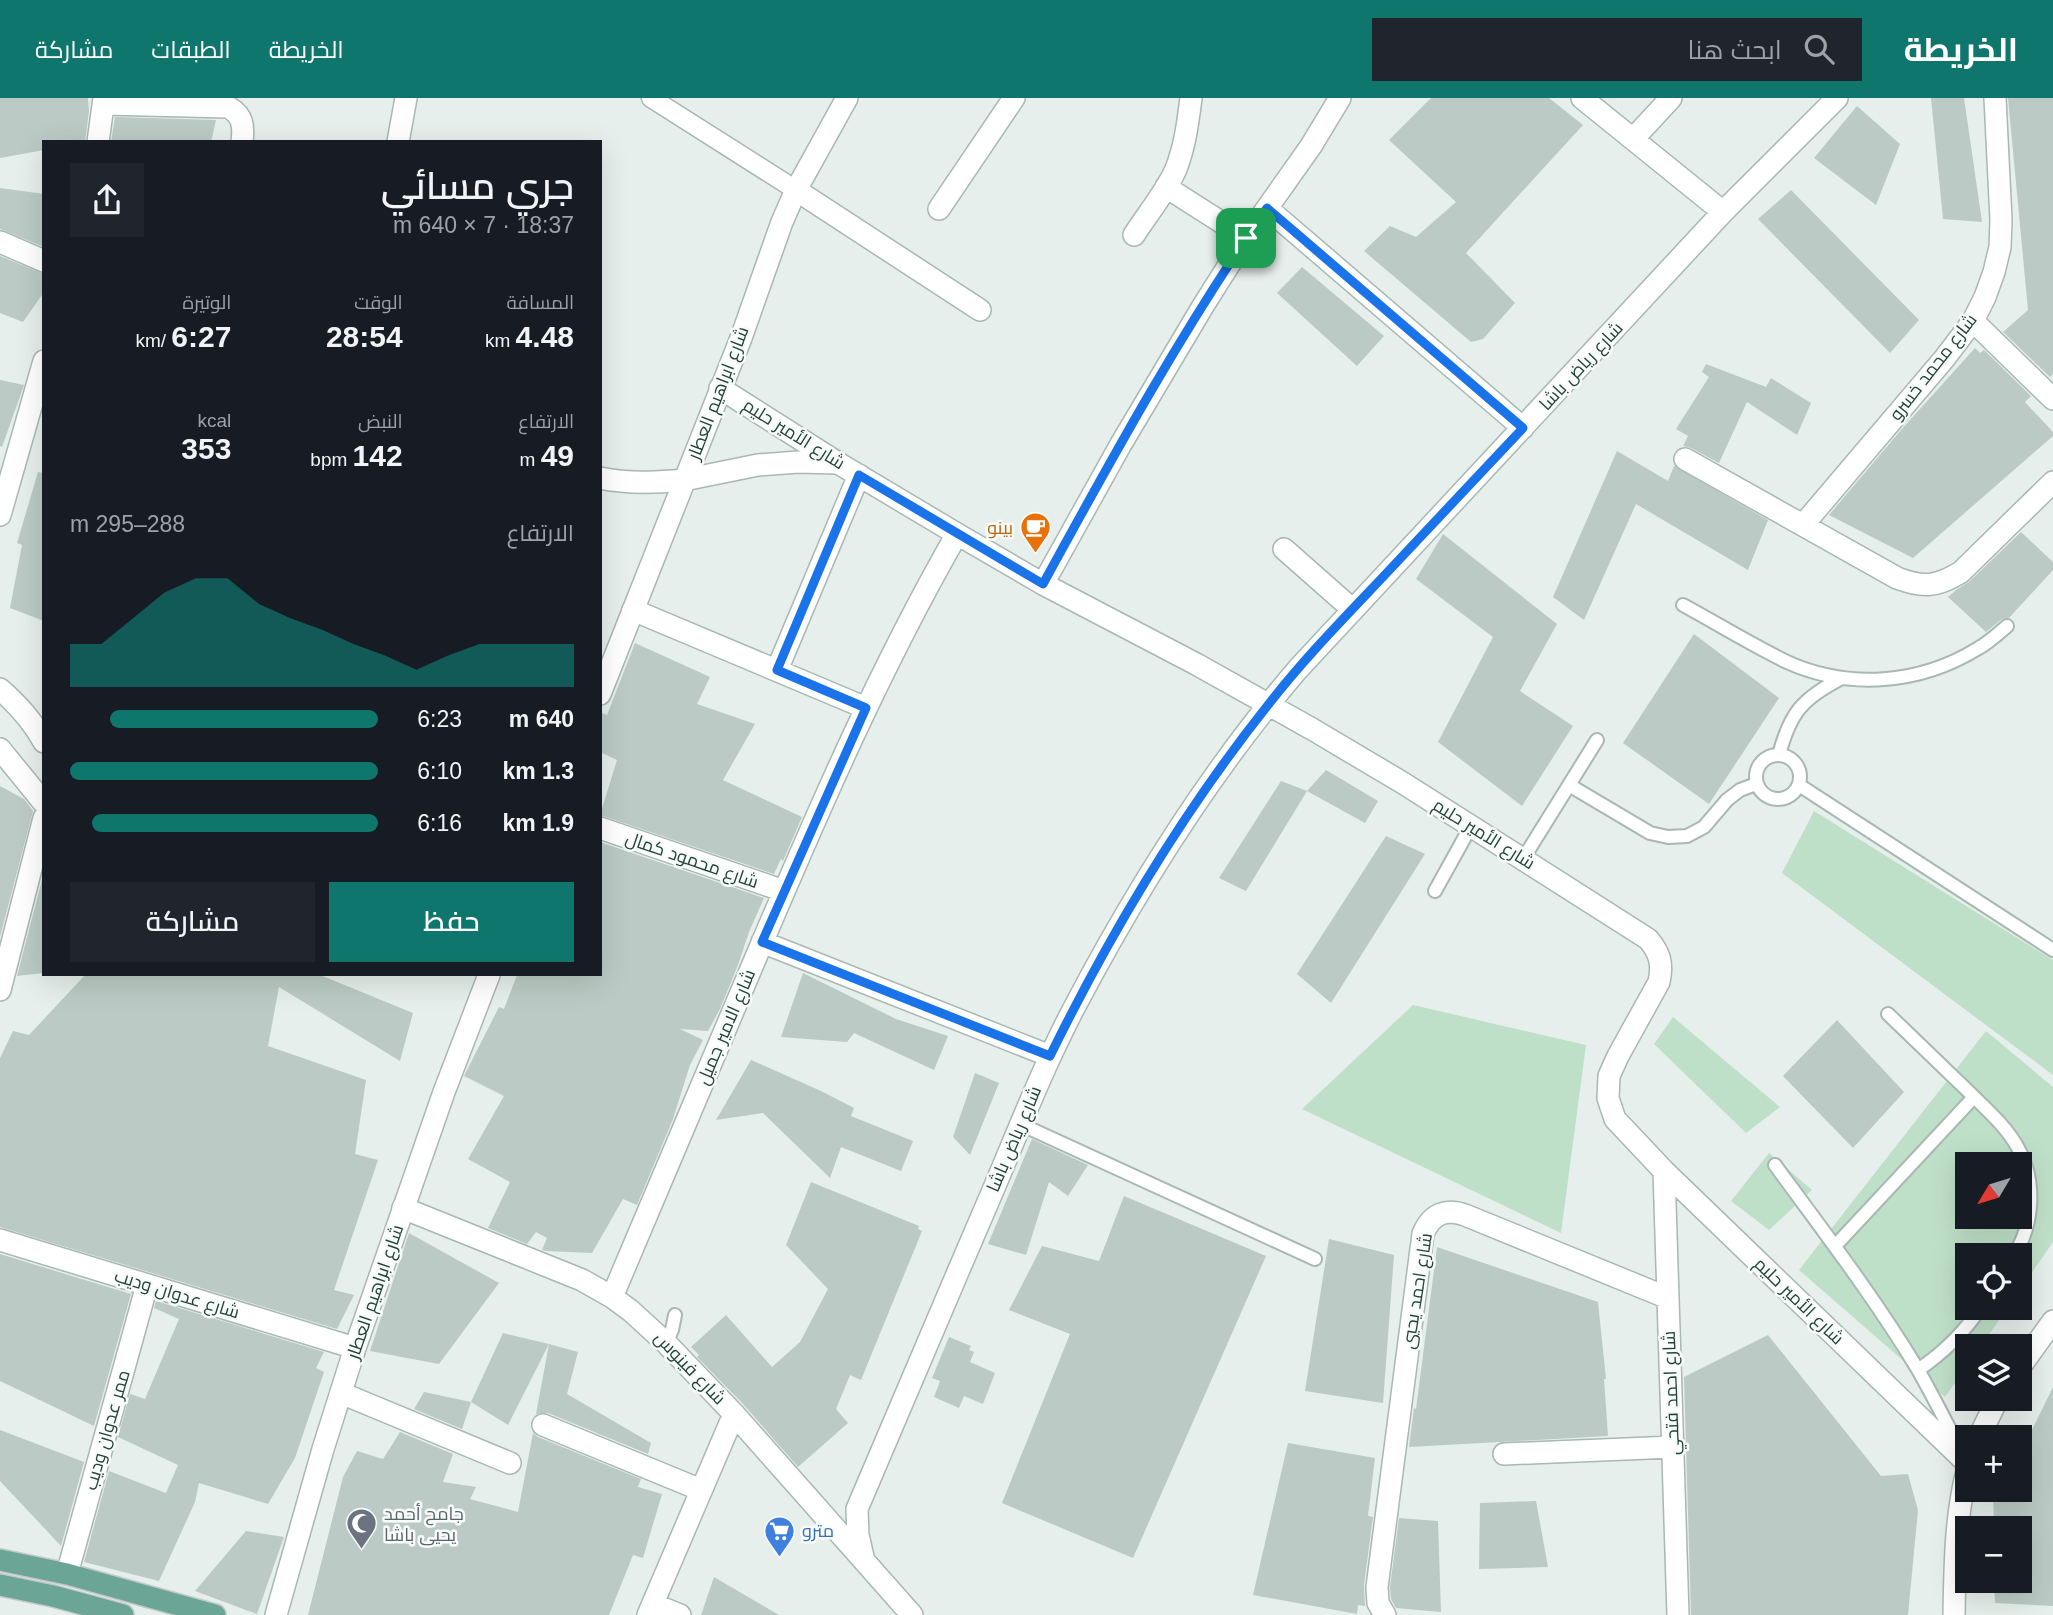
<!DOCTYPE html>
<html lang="ar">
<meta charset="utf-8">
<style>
body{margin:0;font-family:Helvetica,Cairo,sans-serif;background:#20242c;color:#f1f3f6;direction:rtl;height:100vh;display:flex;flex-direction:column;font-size:26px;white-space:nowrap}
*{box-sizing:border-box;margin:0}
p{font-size:23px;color:#9ea1a6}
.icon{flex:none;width:38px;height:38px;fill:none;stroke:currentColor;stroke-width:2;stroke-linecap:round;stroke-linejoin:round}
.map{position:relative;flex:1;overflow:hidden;direction:ltr}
.details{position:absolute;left:42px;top:42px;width:560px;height:836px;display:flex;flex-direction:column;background:#171b24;border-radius:0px;box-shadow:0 7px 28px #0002;direction:rtl}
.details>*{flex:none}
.needle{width:46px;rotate:232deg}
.buttons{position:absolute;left:1955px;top:1054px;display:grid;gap:14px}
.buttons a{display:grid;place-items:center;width:77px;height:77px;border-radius:0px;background:#171b24;box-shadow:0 7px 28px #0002;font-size:35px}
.pin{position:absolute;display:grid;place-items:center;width:60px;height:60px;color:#fff;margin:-30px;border-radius:14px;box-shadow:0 4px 10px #0006}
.round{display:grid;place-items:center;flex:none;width:74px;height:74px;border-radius:0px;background:#20242c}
.overview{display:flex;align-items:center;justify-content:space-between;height:119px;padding:0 28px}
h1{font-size:38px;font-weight:600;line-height:52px}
.metrics{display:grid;grid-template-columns:repeat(3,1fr);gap:10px;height:119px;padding:7px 28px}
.metrics div{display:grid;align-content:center}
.metrics b{font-size:30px;font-weight:600}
.metrics small{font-size:19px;font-weight:400}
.metrics p{font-size:19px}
.chart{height:196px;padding:14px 28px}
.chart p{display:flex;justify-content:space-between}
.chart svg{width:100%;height:126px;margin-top:7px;fill:#0f766e;opacity:.7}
.cta{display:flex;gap:14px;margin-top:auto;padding:14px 28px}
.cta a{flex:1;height:80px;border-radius:0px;background:#0f766e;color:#fff;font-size:28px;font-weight:600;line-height:80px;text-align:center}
.cta a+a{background:#20242c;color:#f1f3f6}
ul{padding:0 28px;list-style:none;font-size:23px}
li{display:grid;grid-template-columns:112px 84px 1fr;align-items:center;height:52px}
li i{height:18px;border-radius:9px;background:#0f766e}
header{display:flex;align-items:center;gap:42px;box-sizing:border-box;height:98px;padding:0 35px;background:#0f766e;color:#fff}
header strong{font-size:33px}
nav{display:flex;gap:38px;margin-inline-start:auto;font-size:24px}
.search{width:490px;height:63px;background:#20242c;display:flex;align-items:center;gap:18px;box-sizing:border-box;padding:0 24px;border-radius:0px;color:#9ea1a6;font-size:26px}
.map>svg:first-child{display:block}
.green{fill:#bfe0c8;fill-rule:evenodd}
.building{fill:#bbcac4}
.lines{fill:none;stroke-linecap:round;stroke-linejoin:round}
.service-casing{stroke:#a8b8b2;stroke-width:16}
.pedestrian-casing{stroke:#a8b8b2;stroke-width:21}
.minor-casing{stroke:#a8b8b2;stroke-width:24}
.tertiary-casing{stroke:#a8b8b2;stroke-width:24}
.primary-casing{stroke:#c2cac8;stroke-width:24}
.service{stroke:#fff;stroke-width:12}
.pedestrian{stroke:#fff;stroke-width:18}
.minor{stroke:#fff;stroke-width:21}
.tertiary{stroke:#fff;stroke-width:21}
.primary{stroke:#6aa596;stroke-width:21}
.route-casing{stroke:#fff;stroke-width:14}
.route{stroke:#1a73e8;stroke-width:9}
.labels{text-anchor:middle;stroke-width:5;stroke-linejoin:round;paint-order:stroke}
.street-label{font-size:18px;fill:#24423a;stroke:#f7fbf9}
.food-label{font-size:18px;fill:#c56008;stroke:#f7fbf9;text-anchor:end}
.worship-label{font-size:18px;fill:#5b616d;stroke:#f7fbf9;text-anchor:start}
.shop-label{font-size:18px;fill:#366cbe;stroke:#f7fbf9;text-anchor:start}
</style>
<header>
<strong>الخريطة</strong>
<div class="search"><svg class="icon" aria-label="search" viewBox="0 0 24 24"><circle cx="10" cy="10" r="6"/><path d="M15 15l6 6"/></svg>ابحث هنا</div>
<nav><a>الخريطة</a><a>الطبقات</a><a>مشاركة</a></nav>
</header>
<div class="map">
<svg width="2053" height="1517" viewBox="0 0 2053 1517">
<rect width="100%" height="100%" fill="#e6efeb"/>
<!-- green -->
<path class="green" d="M1814,713l239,149v115l-271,-202z
M1413,907l173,40 -25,188 -259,-124z
M1673,919l107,90 -34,26 -92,-89z
M1986,933l67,56v155l-33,48v-35h-53v52h41l-27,39h-14v20l-22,31 -146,-127zM1967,1066h53v52h-53z
M1769,1055l43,37 -43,40 -38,-29z"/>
<!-- building -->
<path class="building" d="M0,0h88l1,13 -4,31h-41v8l-44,8z
M1431,0h118l34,27 -117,128 49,50 -32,36 -12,3 -107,-91 26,-25 26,11 40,-35 -67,-62z
M1931,0h33l18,124 -39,-3z
M2008,0h45v276l-3,3 -47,-45 25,-22z
M1857,8l43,38 -24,61 -62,-47z
M115,19l70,2 31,1 -5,22h-100z
M0,90l44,6v53l-44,-18z
M1791,92l128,130 -29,33 -132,-134z
M0,158l44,18v18l-21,30 -23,-9z
M1302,169l82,69 -27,30 -80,-73z
M1975,250l5,5 4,-3 47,46 -6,6 28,30v4l-140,122 -84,-43 72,-85z
M1706,266l60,23 5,-9 40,25 -14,32 -50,-33 -28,61 -28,-15 -8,-2 5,-10 -12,-7 33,-52 -7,-5z
M0,282l24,5 -22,62 -2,-1z
M1617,353l51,30 6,-15 94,54 -20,50 -112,-66 -52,116 -31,-23z
M38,374l6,1v148l-34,-13 12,-63 -5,-2z
M2021,434l32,30v8l-44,48 -7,1 -16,13 -38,-35 8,-7 14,-9z
M1443,436l114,90 -37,67 53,35 -51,80 -84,-64 55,-105 -77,-58z
M1694,536l85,64 -70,106 -86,-61z
M635,545l75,34 -13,27 58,20 -32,56 79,37 -19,44 -2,-2 -7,15 -174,-59 17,-55 -17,-8v-40l7,3z
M1326,672l52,31 -13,22 -58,-32z
M1281,683l26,10 -61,100 -27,-13z
M0,688l24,13 9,12 -33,126z
M1386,738l39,18 -94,149 -34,-29z
M600,744l164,56 -15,34 -11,33 -18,44 -12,22 -28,-2 23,11 -13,25 -17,54 -36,86 -14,-6 -31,54 -46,-2 -4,-1 5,-12 -11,-6 -9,12 -39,-16 22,-46 -42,-23 36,-63 -40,-20 35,-69 5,2 13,-34h83z
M44,774v101l-27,3z
M803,875l93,46 52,17 -14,34 -80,-37 -7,9 -66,-5z
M85,877h235l93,38 -13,48 -121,-74 -11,59 98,34 -11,74 23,6 -44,130 20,5 -17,34 -337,-102v-169l13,-27 16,4z
M1837,922l67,72 -51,56 -70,-72z
M751,962l70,31 33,17 -3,8 62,25 -12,30 -60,-24 -11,31 -67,-65 -47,7z
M975,975l24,10 -29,72 -17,-18z
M1032,1041l56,26 -20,31 -19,-14 -23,73 -38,-11z
M811,1084l108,44 -1,3 4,2 -61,149 -11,-5 -14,34 12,14 -50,44 -54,-62 -47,-48 2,-2 -8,-8 35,-32 46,52 28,-25 28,-53 -42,-44z
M1124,1098l142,60 -133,302 -131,-55 68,-169 -61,-24 33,-64 57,15z
M409,1135l90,50 -60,81 -69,-13z
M1329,1141l65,16 -11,148 -78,-12z
M1437,1149l161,55 8,77h-2l4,57 -199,11 5,-39 2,1z
M0,1156l131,40 -37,132 -94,-45z
M156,1203l168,51 -8,16 8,4 -29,86 -27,46 -69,-21 -4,19 -36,79 -75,-19 25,-91 57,22 12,-28 -60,-28 12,-43 15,5 34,-80 -25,-11z
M503,1235l46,11 -41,81 -37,-23z
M1768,1237l113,141 27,-2 10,36 -10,105h-217l-7,-238z
M949,1239l22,9 -2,4 5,2 -4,10 25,11 -12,31 -19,-8 -5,12 -25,-11 6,-16 -8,-3z
M549,1246l29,8 -11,42 84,49 -3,11 -100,-41 -12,1z
M2053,1289v219l-58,-3 -1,-23h26v-52h-26l-1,-39h27v-35z
M424,1294l47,10 -9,27 -48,-20z
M0,1332l84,32 -23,84 -61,-65z
M400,1334l53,22 -10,28 33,5 -6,12 48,13 15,-79 5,4 103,42 -3,8 24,7 -19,64 -10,-3 -24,60h-301l35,-138 14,-26 26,8z
M1288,1345l87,15 -7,58 5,1 -9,68 1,21 -7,-1 -1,9 -104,-19z
M1536,1403l12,66 -69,2 1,-66z
M1399,1420l39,3 3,91 -45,-4 -5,-9 -1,-12z
M246,1433l38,6 -27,77 -62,-23z
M714,1479l65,38h-78z"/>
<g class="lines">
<defs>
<path id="service" d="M1683,507c35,19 69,40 104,57 62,28 133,22 190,-13 11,-6 21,-15 30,-23
M1756 679a22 22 0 1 1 44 0a22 22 0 1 1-44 0Z
M1779,657c11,-42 23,-56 61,-76
M1569,687l81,48 18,4 19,-1 17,-9 23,-27 13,-10 16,-6
M1799,687l254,165
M1523,761l74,-119
M1435,793l36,-65
M1888,916c27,26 54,52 81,78 17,17 37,34 49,56 18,32 16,76 -4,107
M1020,1026l295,135
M1775,1067c49,67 99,132 142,203 15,26 29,54 43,81
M1835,1148l139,-149
M666,1245l6,-13 3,-15
M1918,1272c25,-17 46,-37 63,-63"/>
<path id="pedestrian" d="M651,0l145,92"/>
<path id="minor" d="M1582,0l141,114
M104,6l124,3c15,8 16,19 14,35
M1633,41l38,-41
M98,44l6,-44
M398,44l8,-44
M1166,89l80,51
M796,92l184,120
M1267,110l256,220
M939,111l75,-111
M1134,137c14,-22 32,-43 42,-66 9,-23 12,-47 15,-71
M0,144l44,19
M1973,223l80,78
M720,290l118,75 119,71 86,50 153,80 116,65 91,54 245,156c12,14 15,25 11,43l-41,74 -9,20 -1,22 7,21 49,52 303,292
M1685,361l212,119c26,10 40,9 64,-6l92,-90
M600,380c28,6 55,5 84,2
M0,417l44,-154
M1803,427l141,-166 29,-38 12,-24 9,-25 6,-25 1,-27 -6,-122
M1284,451l68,60
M1043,486l78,-140 82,-138 43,-68 65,-92 29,-48
M633,512l233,98
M777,572l82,-195
M0,591c18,16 32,31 44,53
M0,651l44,54
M600,730l184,63
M762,844l288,114
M0,892l44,-172
M1664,1073l14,444
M403,1110l179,72 30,17 19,14 35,32 68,71 178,201
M0,1142l355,108
M612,1199c49,-116 98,-231 147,-347 60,-141 121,-282 198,-416
M341,1295l169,70
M543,1327l158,65
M1504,1356l169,-7
M864,1463l-6,-26 -1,-26c44,-103 87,-205 131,-307 28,-65 53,-131 86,-194 63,-120 136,-236 224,-339l425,-457 114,-114
M67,1476l80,-289
M653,1506l27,11
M648,1517l86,-201
M1385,1517l-7,-12 -1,-16 46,-353c8,-20 23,-26 42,-19l203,83"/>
<path id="tertiary" d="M684,382l74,-15 40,-3 40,1
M600,596l141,-356 41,-116 14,-32 51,-92
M2020,1269l33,-46
M1979,1339l19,-39
M276,1517l47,-166 32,-101 89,-256 45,-117
M1954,1517c1,-49 1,-96 13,-144"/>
<path id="primary" d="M0,1462l67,14 148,41
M0,1487l53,11 70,19"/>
</defs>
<!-- service casing -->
<use href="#service" class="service-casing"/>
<!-- pedestrian casing -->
<use href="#pedestrian" class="pedestrian-casing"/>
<!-- minor casing -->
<use href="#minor" class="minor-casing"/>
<!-- tertiary casing -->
<use href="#tertiary" class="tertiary-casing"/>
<!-- primary casing -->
<use href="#primary" class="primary-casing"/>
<!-- service -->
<use href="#service" class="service"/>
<!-- pedestrian -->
<use href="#pedestrian" class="pedestrian"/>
<!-- minor -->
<use href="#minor" class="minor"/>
<!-- tertiary -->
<use href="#tertiary" class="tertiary"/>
<!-- primary -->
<use href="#primary" class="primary"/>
</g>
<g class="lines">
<defs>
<path id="route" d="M1267,110l256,220c-47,50 -94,100 -142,151 -39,41 -78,81 -113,126 -86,108 -157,227 -218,351l-288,-114 104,-234 -89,-38 82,-195 184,109c70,-128 141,-257 224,-376z"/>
</defs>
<!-- route casing -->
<use href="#route" class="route-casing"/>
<!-- route -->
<use href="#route" class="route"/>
</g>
<!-- icons -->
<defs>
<symbol id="cafe-pin" viewBox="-11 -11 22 30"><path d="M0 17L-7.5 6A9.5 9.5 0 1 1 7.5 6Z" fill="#e8710a" stroke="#f7fbf9"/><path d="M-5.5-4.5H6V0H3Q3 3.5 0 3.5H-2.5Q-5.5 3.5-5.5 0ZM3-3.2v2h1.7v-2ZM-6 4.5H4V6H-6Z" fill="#fff"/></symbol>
<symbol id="mosque-pin" viewBox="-11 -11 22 30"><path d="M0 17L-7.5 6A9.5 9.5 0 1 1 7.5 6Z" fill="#6b7280" stroke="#f7fbf9"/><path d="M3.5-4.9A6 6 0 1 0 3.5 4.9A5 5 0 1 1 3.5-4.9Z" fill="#fff"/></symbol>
<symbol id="supermarket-pin" viewBox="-11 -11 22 30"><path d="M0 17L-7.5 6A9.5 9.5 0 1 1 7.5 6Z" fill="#3f7fe0" stroke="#f7fbf9"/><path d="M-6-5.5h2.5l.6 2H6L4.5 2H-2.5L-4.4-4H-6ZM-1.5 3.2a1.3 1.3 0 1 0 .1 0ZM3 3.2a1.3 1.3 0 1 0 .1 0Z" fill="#fff"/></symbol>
</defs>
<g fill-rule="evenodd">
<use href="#cafe-pin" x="1018" y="412" width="35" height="47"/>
<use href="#mosque-pin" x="344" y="1408" width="35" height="47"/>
<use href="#supermarket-pin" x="762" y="1416" width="35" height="47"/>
</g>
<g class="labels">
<!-- street labels -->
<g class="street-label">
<text transform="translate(1581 268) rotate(-47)" y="6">شارع رياض باشا</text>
<text transform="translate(1933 269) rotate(-52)" y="6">شارع محمد خسرو</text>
<text transform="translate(718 295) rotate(-69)" y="6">شارع ابراهيم العطار</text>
<text transform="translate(794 336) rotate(32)" y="6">شارع الأمير حليم</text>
<text transform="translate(1484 736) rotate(32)" y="6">شارع الأمير حليم</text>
<text transform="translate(692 762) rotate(19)" y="6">شارع محمود كمال</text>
<text transform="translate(726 929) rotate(-67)" y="6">شارع الامير جميل</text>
<text transform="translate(1014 1041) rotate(-67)" y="6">شارع رياض باشا</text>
<text transform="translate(1417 1193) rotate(-81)" y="6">شارع احمد يحيي</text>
<text transform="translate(375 1194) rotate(-71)" y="6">شارع ابراهيم العطار</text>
<text transform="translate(177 1196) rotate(17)" y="6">شارع عدوان وديب</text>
<text transform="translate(1799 1203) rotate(44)" y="6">شارع الأمير حليم</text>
<text transform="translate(690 1270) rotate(46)" y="6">شارع فينوس</text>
<text transform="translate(1671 1295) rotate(-92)" y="6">شارع احمد فتحي</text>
<text transform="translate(107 1332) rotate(-74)" y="6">ممر عدوان وديب</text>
</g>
<!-- food labels -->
<g class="food-label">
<text x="1013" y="436">بينو</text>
</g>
<!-- worship labels -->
<g class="worship-label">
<text x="384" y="1422">جامح أحمد<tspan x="384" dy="21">يحيى باشا</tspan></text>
</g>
<!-- shop labels -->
<g class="shop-label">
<text x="802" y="1439">مترو</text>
</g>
</g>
</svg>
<div class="buttons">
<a><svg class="needle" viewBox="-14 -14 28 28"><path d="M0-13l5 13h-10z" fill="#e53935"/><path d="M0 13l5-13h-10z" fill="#9ea1a6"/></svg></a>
<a><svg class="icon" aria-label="locate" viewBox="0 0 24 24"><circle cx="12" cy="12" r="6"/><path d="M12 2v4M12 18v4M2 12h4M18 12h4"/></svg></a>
<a><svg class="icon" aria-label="layers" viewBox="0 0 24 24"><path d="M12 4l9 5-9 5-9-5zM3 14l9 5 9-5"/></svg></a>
<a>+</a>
<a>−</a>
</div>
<div class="pin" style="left:1246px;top:140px;background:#1e9e55"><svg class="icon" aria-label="arrive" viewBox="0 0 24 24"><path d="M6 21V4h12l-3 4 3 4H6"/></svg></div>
<section class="details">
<div class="overview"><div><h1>جري مسائي</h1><p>18:37 · 7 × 640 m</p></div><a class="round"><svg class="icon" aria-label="share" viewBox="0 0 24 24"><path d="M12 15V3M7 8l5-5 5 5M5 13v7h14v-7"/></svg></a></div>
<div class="metrics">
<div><p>المسافة</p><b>4.48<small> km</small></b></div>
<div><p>الوقت</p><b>28:54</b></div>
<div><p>الوتيرة</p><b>6:27<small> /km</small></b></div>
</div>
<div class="metrics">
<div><p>الارتفاع</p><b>49<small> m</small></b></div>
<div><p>النبض</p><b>142<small> bpm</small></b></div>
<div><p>kcal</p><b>353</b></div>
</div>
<div class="chart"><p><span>الارتفاع</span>288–295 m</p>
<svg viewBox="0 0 160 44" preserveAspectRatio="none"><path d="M0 44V29L10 29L20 20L30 11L40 6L50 6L60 15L70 20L80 24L90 29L100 33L110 38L120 33L130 29L140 29L150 29L160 29V44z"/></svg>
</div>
<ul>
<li><b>640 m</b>6:23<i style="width:87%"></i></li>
<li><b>1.3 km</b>6:10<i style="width:100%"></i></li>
<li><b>1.9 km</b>6:16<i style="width:93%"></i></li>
</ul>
<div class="cta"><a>حفظ</a><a>مشاركة</a></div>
</section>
</div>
